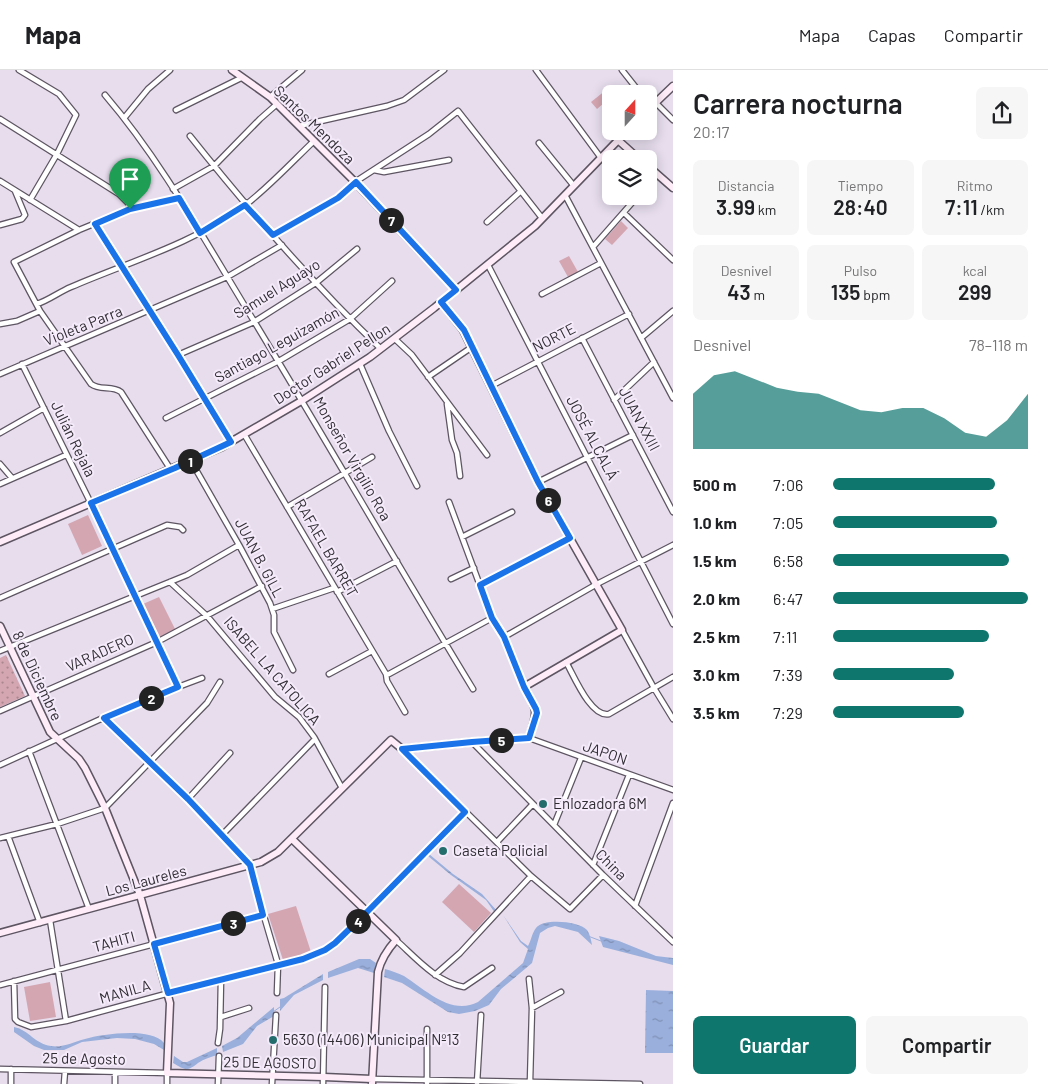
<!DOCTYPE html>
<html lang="es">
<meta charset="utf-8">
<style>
body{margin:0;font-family:Barlow,sans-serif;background:#f6f6f6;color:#202124;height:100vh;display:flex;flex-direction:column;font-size:19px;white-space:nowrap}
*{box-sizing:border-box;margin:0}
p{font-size:16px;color:#757577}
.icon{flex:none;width:28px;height:28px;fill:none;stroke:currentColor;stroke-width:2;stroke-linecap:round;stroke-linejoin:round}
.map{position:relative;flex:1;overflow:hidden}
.sheet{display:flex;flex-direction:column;background:#fff;width:375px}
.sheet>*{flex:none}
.needle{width:32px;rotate:21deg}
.fabs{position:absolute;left:602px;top:15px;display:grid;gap:10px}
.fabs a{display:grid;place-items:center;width:55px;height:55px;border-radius:8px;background:#fff;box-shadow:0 2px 12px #0003;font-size:25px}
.pin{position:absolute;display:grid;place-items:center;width:42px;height:42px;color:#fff;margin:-51px -21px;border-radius:50% 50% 50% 0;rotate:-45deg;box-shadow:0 0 5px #0007}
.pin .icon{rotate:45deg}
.km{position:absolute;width:25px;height:25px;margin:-12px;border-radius:50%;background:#222;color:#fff;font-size:14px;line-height:25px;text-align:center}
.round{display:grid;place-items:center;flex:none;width:52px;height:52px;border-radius:8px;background:#f6f6f6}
.head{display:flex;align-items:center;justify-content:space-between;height:85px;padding:0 20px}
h1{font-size:28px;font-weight:600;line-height:38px}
.metrics{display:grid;grid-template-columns:repeat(3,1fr);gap:8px;height:85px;padding:5px 20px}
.metrics div{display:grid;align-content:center;border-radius:8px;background:#f6f6f6;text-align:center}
.metrics b{font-size:21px;font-weight:600}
.metrics small{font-size:14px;font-weight:400}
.metrics p{font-size:14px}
.chart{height:140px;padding:10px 20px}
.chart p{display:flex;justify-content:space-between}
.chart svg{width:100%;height:90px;margin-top:5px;fill:#0f766e;opacity:.7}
.button{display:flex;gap:10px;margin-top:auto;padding:10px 20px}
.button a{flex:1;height:58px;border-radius:8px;background:#0f766e;color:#fff;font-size:20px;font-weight:600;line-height:58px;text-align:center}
.button a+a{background:#f6f6f6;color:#202124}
ul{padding:0 20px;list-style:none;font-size:16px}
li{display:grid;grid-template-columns:80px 60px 1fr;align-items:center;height:38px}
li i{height:12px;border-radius:6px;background:#0f766e}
header{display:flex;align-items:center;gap:30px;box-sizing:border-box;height:70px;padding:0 25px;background:#fff;border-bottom:1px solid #e0e0e0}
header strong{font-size:24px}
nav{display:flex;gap:28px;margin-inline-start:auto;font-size:18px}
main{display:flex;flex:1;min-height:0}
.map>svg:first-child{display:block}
.park{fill:url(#park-dots)}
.pitch{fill:#d4a6b2}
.water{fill:url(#water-ripples)}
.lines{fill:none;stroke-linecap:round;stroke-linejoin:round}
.stream{stroke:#9aafdc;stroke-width:1}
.street-casing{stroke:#5e5562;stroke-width:7}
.secondary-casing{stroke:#5e5562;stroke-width:9}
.street{stroke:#fff;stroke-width:4.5}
.secondary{stroke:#feecf9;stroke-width:6}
.route-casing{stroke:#fff;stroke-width:10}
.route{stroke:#1a73e8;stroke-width:6}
.poi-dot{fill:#236e6d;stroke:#f4eafa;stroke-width:2}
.labels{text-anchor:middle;stroke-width:4;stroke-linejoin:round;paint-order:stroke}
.street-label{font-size:15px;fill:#302d33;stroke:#f4eafa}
.poi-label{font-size:15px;fill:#302d33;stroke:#f4eafa;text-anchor:start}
</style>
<header>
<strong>Mapa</strong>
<nav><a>Mapa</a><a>Capas</a><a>Compartir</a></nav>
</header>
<main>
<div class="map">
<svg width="673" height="1014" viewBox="0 0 673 1014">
<defs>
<pattern id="park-dots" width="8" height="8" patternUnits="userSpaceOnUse" patternTransform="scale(1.25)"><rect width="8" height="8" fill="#d4a6b2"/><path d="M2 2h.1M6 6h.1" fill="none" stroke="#ac8891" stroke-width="1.8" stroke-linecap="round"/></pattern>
<pattern id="water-ripples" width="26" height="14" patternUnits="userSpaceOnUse" patternTransform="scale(1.25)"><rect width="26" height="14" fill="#9aafdc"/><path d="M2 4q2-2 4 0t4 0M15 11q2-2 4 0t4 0" fill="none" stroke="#7e8fb3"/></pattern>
</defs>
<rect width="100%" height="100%" fill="#e7dded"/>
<!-- park -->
<path class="park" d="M6,585l19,41 -25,11v-49z"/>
<!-- pitch -->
<path class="pitch" d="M606,20l5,7 -14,12 -6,-7z
M621,151l7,7 -16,17 -7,-6z
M569,186l9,16 -10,5 -9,-16z
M88,445l14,31 -20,9 -14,-31z
M159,527l16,32 -15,8 -17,-33z
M459,814l32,29 -17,19 -32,-30z
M296,836l15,46 -28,8 -15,-46z
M50,912l6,35 -26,4 -6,-34z"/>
<!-- water -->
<path class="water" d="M429,784l24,20 29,20 15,17 -2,2 -9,-13 -35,-25 -23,-19z
M503,845l18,26 7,5c3,-5 4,-13 8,-18 7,-10 43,-7 51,2 3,4 4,10 5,15l-14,-13 -23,-6 -7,2 -8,5 -8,30 -31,26 -12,16 -14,6 -16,3 -11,-2 -46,-29 -18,-6 1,-8c7,2 13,4 19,7 22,14 47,40 74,26l45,-39 5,-14 -8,-7z
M599,866l20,5 37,15 17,2v7l-70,-18z
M359,889h11l6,4 -2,10 -16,-5 -30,10v-6z
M323,904v6l-29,15 -14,16v-12l4,-1z
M646,920l27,1v62h-28z
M274,937v9l-17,10 -14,18 -20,8 -1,-6 15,-8z
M14,957c15,3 21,17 37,19 12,2 22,-4 34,-7 18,-5 66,-12 79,4v7l-10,-6 -19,-5 -18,-1 -35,4 -18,8h-20l-10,-4 -20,-14z
M217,978v7c-6,2 -13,4 -19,8 -11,9 -13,7 -25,0l1,-7 9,6h4z"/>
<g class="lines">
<!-- stream -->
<path class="stream" d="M588,866l13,5
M273,942l7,-5"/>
<defs>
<path id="street" d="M19,0l40,24 17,21 -19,39 -27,46
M536,0l65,88
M622,0l19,24
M105,25c54,63 95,137 138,208 78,128 152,258 230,386
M270,27l32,-27
M655,32l18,18
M176,40l65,-32
M125,47l23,-28 22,-19
M0,49l119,75 9,9 2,6
M299,56l88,-20 17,-6 40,-30
M190,66c59,74 122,147 191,213
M539,73l35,43
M374,100l10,2 65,-12
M0,111l79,49
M649,114l8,-10
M173,119l41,-23 46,-47 17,-15
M565,125l108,203
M624,143l49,47
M487,152l34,-31
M95,153l83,132 53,87
M0,155l22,-6 3,-4 -10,-24
M273,165l65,-37 17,-16 74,-48 29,-23 84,107
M593,177l45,-51
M488,195l185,359
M542,224l59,-31
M37,234c12,-4 22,-12 34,-17 58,-25 121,-43 173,-81 23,-17 48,-44 70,-65
M0,254l17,-3 23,-10
M582,268l91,174
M641,268l32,-27
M395,269l17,16 75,100
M178,285l76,-33 63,-40 40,-33
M22,294l91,184 65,139
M360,294l29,67 28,55
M0,304l227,-97 55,-32
M428,307l44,-30
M491,316l138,-72
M614,330l40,-38
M447,334l5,36 5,13 3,23
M166,348l113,-57 71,-42 42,-38
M0,363l44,-25
M244,364l142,240 1,7 18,31
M191,391l48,84 31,58 4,12v17l19,38
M0,394l12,14
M171,400l-50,-78c-9,-7 -21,-1 -30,-8l-51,-73 -26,-49 65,-32 51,-21 49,-11
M538,412l95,-47
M0,414l66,-29
M449,432l43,116 12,19 20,50
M287,437l85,-50
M462,467l50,-25
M451,509l23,-11
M170,512l37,34 68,81 24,20 15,20 28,51
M480,515l90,-47
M337,522l60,-31
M0,528l167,-73 13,2 3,3
M272,539l62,-21
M622,560l32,58 19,31
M504,567l93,-53 76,-39
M0,581l187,-76 52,-30
M566,592c8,14 25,56 43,52l64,-37
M329,604l43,-23
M386,604h3l103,-56
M0,641l157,-69 105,-56
M103,648l85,81 61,66 29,99 -1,29
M529,668l144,52
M472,672l131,133 70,67
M402,679l129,127 39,33 33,-34
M29,681l60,158
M0,695l103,-47 75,-31 24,-9
M188,729l42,-46
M554,755l27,-67
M222,765l93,-96
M8,766l32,87
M0,768l57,-14 48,-16 102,-105 13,-21
M497,772l35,-37
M593,795l36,-90
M635,836l38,-103
M50,850l16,101
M396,870c20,18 40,42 68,47l28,-19
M435,905l25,-22 71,-77
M529,909l3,29 -2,74
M14,911l1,38 3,3 13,5 35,-6 155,-42 82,-20 22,-9 10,-7 32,-30 98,-101
M0,915l263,-70
M532,938l29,-16
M221,947l28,-9
M218,973l2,-14 1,-50
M0,999l167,4v11
M372,1009l268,5
M427,1013v-54
M477,1013l4,-68
M11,1014v-15
M64,1014l1,-13
M115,1014v-12
M218,1014l1,-28
M272,1014l4,-69
M323,1014l2,-97"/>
<path id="secondary" d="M232,0l38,27 85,85 101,108
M649,39l24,-23
M618,70l21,19
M649,97l24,21
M0,472l222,-95 81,-47 67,-43 64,-49 101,-82 92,-95
M0,556l50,106 29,27 6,9 20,40 35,87 30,108 -3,70 157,4 48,2
M292,769l104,101c-9,10 -15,19 -18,32l-6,112
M0,863l261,-71 17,-10 113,-112 11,9 70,-7 57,-4c8,-26 10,-26 -5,-51l98,-57 -84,-148 -75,-152 -22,-28"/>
</defs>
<!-- street casing -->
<use href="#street" class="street-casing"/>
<!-- secondary casing -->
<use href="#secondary" class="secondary-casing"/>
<!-- street -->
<use href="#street" class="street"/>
<!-- secondary -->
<use href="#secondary" class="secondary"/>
</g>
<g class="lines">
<defs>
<path id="route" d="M356,112l100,108 -15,12 23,28 74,152 32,56 -90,47 12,33 12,19 20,50 12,22 1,4 -8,25 -57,4 -70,7 63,63 -98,100 -32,31 -10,7 -22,9 -135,34 -14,-49 109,-29 -13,-50 -62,-66 -84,-81 74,-31 -87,-184 84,-35 56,-26 -53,-87 -83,-131 35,-15 49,-11 21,35 45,-28 28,30 65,-37z"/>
</defs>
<!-- route casing -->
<use href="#route" class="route-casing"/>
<!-- route -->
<use href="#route" class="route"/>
</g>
<!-- markers -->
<g class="poi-dot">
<circle cx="543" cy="734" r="5"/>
<circle cx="443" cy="781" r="5"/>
<circle cx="273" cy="970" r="5"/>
</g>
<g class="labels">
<!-- street labels -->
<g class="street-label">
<text transform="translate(314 55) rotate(44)" y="5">Santos Mendoza</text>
<text transform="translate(277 219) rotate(-32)" y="5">Samuel Aguayo</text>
<text transform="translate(83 256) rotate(-22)" y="5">Violeta Parra</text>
<text transform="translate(554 268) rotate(-27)" y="5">NORTE</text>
<text transform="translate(277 275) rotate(-29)" y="5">Santiago Leguizamón</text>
<text transform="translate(332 294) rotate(-33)" y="5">Doctor Gabriel Pellon</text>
<text transform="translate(639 349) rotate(62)" y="5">JUAN XXIII</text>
<text transform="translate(592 368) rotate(62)" y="5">JOSÉ ALCALÁ</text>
<text transform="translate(73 369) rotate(64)" y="5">Julián Rejala</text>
<text transform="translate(352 389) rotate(60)" y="5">Monseñor Virgilio Roa</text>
<text transform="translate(326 478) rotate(60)" y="5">RAFAEL BARRET</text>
<text transform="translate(259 488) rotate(62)" y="5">JUAN B. GILL</text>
<text transform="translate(100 583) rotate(-24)" y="5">VARADERO</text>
<text transform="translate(272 601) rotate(49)" y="5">ISABEL LA CATOLICA</text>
<text transform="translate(37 606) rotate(65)" y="5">8 de Diciembre</text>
<text transform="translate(605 683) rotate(19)" y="5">JAPON</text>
<text transform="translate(611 795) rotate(45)" y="5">China</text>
<text transform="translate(146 811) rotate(-15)" y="5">Los Laureles</text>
<text transform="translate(114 872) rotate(-15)" y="5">TAHITI</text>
<text transform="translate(125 922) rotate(-16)" y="5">MANILA</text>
<text transform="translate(84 989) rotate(1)" y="5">25 de Agosto</text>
<text transform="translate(270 993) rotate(1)" y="5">25 DE AGOSTO</text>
</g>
<!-- poi labels -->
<g class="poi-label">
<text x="553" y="739">Enlozadora 6M</text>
<text x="453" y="786">Caseta Policial</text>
<text x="283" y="975">5630 (14406) Municipal Nº13</text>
</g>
</g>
</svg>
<div class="fabs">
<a><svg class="needle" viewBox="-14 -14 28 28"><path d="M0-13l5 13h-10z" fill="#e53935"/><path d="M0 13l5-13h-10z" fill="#757577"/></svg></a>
<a><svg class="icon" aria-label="layers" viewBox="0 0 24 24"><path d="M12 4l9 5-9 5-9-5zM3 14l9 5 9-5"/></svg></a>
</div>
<div class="pin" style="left:130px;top:139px;background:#1e9e55"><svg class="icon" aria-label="arrive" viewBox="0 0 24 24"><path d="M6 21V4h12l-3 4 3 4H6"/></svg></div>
<b class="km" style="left:190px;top:391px">1</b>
<b class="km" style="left:151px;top:628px">2</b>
<b class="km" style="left:233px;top:853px">3</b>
<b class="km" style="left:358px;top:851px">4</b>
<b class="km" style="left:501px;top:670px">5</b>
<b class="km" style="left:548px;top:430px">6</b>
<b class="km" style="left:391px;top:150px">7</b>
</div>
<section class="sheet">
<div class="head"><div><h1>Carrera nocturna</h1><p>20:17</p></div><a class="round"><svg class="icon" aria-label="share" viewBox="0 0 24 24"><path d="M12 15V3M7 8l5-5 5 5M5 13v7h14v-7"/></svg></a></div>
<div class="metrics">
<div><p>Distancia</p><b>3.99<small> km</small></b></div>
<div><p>Tiempo</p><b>28:40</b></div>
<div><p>Ritmo</p><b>7:11<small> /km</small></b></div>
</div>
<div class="metrics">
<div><p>Desnivel</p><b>43<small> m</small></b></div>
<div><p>Pulso</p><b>135<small> bpm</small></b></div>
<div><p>kcal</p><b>299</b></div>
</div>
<div class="chart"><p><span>Desnivel</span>78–118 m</p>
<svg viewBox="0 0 160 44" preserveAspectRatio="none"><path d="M0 44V17L10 8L20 6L30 10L40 14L50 16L60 17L70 21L80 25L90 26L100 24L110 24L120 29L130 36L140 38L150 30L160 17V44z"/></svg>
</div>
<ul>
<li><b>500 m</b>7:06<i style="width:83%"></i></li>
<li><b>1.0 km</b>7:05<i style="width:84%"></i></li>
<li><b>1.5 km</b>6:58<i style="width:90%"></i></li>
<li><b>2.0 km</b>6:47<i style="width:100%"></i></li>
<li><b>2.5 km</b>7:11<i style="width:80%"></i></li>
<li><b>3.0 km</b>7:39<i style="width:62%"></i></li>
<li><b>3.5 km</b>7:29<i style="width:67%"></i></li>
</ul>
<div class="button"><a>Guardar</a><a>Compartir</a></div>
</section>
</main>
